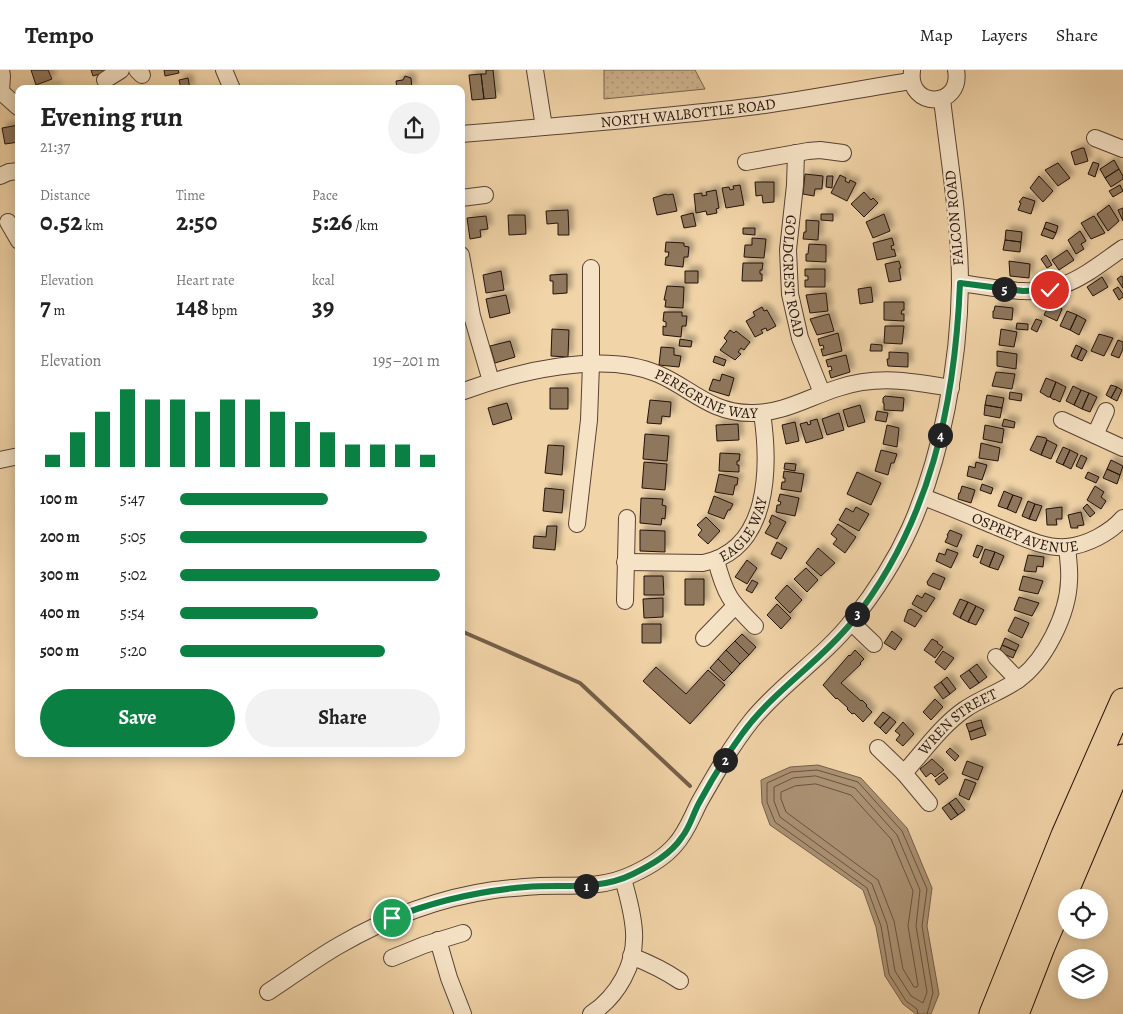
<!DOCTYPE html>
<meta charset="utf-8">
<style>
body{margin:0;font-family:Alegreya,serif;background:#f2f2f2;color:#222;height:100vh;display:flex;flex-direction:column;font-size:19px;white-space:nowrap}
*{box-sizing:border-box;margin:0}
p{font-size:16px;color:#767676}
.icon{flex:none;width:28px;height:28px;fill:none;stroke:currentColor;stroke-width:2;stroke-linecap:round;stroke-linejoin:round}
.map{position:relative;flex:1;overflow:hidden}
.sheet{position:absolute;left:15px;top:15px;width:450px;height:672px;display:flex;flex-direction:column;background:#fff;border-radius:10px;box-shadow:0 2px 12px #0003}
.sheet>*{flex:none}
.tools{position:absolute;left:1058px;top:819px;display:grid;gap:10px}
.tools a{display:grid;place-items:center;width:50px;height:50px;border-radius:50%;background:#fff;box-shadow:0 2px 12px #0003;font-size:25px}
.pin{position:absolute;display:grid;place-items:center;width:42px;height:42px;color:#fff;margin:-21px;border:2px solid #fff;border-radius:50%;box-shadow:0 1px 5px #0007}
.km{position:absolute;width:25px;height:25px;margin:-12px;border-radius:50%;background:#222;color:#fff;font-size:14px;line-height:25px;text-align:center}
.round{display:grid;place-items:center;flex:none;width:52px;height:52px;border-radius:26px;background:#f2f2f2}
.headline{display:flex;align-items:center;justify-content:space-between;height:85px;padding:0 25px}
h1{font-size:28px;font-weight:700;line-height:38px}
.stats{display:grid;grid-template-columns:repeat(3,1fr);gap:8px;height:85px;padding:5px 25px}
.stats div{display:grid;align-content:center}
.stats b{font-size:25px;font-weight:700}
.stats small{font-size:14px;font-weight:400}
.stats p{font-size:14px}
.chart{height:140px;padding:10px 25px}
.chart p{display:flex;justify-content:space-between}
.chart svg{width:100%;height:90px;margin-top:5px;stroke:#0b8043;stroke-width:6}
.button{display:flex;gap:10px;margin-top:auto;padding:10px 25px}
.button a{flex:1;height:58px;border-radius:30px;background:#0b8043;color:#fff;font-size:20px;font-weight:700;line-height:58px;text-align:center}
.button a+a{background:#f2f2f2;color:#222}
ul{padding:0 25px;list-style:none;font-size:16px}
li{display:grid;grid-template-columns:80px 60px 1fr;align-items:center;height:38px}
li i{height:12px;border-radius:6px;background:#0b8043}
header{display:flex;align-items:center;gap:30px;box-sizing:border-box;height:70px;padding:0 25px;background:#fff;border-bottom:1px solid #e0e0e0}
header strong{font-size:24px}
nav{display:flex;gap:28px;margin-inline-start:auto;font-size:18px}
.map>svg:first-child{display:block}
.grass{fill:url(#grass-dots);stroke:#79624c}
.water{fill:#ab9273;stroke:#755f4a}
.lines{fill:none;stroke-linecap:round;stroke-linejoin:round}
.shore{stroke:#685240;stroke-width:1}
.stream{stroke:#755f4a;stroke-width:4}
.building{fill:#8f775d;stroke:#24120c;filter:url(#shadow)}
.minor-casing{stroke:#574233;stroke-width:18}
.highway-casing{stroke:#24120c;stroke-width:27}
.minor{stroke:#f6e3c6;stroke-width:16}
.highway{stroke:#f1d4a8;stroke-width:25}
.route-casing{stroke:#fff;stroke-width:10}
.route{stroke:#0b8043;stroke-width:6}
.labels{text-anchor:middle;stroke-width:4.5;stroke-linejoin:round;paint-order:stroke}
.street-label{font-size:15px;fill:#24120c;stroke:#f6e3c6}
</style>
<header>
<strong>Tempo</strong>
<nav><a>Map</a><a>Layers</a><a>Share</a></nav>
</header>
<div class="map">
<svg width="1123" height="944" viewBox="0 0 1123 944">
<defs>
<pattern id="grass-dots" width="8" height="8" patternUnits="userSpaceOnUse" patternTransform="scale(1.25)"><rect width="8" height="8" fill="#ceb38d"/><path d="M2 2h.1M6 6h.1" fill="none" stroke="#b19978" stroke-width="1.8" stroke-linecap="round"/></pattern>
<filter id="shadow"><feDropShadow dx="4.5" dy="-4.5" stdDeviation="2.5" flood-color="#0004"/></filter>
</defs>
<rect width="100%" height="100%" fill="#f1d4a8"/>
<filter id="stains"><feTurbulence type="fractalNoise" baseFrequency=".004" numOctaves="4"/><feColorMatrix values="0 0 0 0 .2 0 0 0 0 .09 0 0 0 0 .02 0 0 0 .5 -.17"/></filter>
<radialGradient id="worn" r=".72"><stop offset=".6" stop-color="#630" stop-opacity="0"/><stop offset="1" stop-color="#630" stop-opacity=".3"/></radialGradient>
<!-- grass -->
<path class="grass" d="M604,0h91l10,19 -101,10z"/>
<!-- water -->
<path class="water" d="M818,695l43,13 46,50 25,60 -5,38 12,68 -8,20h-15l-13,-10 -18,-28 -9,-49 -13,-37 -93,-65 -8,-22 -1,-23 29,-13z"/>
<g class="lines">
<!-- shore -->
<path class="shore" d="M816,706l39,12 42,47 23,55 -4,36 11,66 -4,11 -12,-7 -16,-25 -8,-47 -15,-40 -92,-67 -6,-16v-14l19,-9z
M816,714l35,11 40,44 22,52 -5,35 10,59 -1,2h-3l-11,-18 -9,-48 -16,-41 -92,-68 -5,-13v-7l14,-6z
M918,944l-1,-5 -11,-8 -17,-27 -8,-48 -14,-38 -92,-66 -8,-20v-19l24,-11 26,-2 41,12 44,49 25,58 -5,37 11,67 -6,21"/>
<!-- stream -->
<path class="stream" d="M461,561l119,52 110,103"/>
</g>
<!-- building -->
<path class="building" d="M31,0h17l4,9 -16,6z
M91,0h14l1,2 -13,4z
M164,0h14l1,3 -14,3z
M486,0h7l3,28 -12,1 -3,-25h5z
M481,4l3,25 -12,1 -3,-25z
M405,6l6,2 1,11h-15l-1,-8 7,-1z
M188,8l2,11h-9l-2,-9z
M31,16h26v3h-26z
M19,55v17l-14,2 -3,-16z
M1082,78h2l4,13 -13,4 -4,-13z
M1114,90l5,9 -14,9 -5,-9z
M1093,92l6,2 -4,13 -7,-3z
M1058,93l12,15 -12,8 -13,-16z
M1119,99l4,7v3l-12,8 -6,-9z
M805,104l18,2 -1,13h-7l-1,7 -11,-2z
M840,105l6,3 -1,3 4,2 1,-3 6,3 -9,18 -16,-8z
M827,106h6l-1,12 -6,-1z
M1039,106l14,15 -10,11 -13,-14z
M755,112h19v20l-11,1 -1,-8 -6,1z
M740,115l4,20 -18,3 -4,-20 7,-1 1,3 4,-1 -1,-3z
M1120,115l3,6 -10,6 -4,-6z
M716,120l3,18 -3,1 1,4 -10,2 -1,-4 -10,2 -2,-19 8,-1v3l5,-1 -1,-3z
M864,122l7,8 2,-2 5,5 -14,14 -13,-13z
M666,124l1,1 6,-1 4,17 -20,4 -4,-17z
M1023,127l12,4 -4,13 -13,-4 3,-7 -2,-1z
M1109,135l10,16 -11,10 -11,-17z
M1123,138v13l-5,-11z
M568,140l1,25h-11v-12l-11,1 -1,-13z
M693,143l3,13 -12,2 -3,-12z
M821,144h12v7l-12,-1z
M884,144l6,17 -17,7 -7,-16z
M508,145h17l1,19 -17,1z
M486,146l2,13 -8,1 1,7 -11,2 -3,-21z
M1094,146l11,17 -14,6 -10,-16z
M806,150l13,1 -1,19 -15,-1 1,-7h2z
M1046,152l12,4 -2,7 -12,-5z
M743,158h12v7l-12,-1z
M1044,158l12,5 -3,6 -12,-4z
M1006,160l16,2 -1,10 -16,-2z
M1080,161l6,10 -5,3 3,5 -8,5 -8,-14z
M752,168l14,1 -2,19 -20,-1 1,-12h7z
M892,168l2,7 -3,1 1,4 2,-1 2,7 -19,4 -4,-17z
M1005,170l16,2 -1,10 -17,-2z
M666,172l18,1v3l5,1 -1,10h-4l-1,10 -18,-2 1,-8h2l1,-5h-4z
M809,174l17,1v17l-20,-1v-7h2z
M1067,180l7,10 -15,10 -7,-10z
M1046,185l6,10 -5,3 -6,-9z
M899,191l2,7h-2l2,12 -12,2 -4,-18z
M1009,191l21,3 -1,14 -19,-2z
M743,193h20l-1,7h-2v4h2v7h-20z
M805,199h20v18h-20v-7h3v-4h-3z
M501,201l3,19 -18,3 -3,-18z
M685,201h13v12h-13z
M567,204v19l-14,1v-13h-3v-6z
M1121,206l2,1v11l-6,-9z
M1102,207l6,10 -15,9 -6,-9z
M667,216l17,1 -1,21 -18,-1 1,-7h-2z
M871,217l2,15 -13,2 -2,-15z
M1118,217l5,7v3l-4,3 -6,-10z
M826,223l2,18 -18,2 -4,-18z
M506,225l4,18 -20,5 -4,-19z
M884,232h20v8h-2l-1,4h3v7l-20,-1z
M1050,233l7,4v-2l5,4 -5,12 -13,-6z
M995,236l18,2 -1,12 -19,-2v-7h1z
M762,237l2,4 3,-1 9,16 -9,5 -1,-3 -5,2 2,3 -8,4 -9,-16 9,-5 -2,-4z
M1067,241l10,4 -7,15 -10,-4z
M664,242h18v4h5l-1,10h-4l-1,11 -18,-2v-9l3,1v-5l-3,-1z
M829,244l5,17 -17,4 -7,-16z
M1077,245l9,5 -7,15 -9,-5z
M1036,249l6,2 -5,11 -6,-3z
M1017,253l11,1v6l-12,-1z
M885,256h19l-2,18 -18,-1z
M552,259l17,1 -1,27 -17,-1z
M1001,259l16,3 -3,15 -15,-2z
M730,260l4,3 2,-2 14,11 -6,8 -3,-2 -3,4 3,2 -6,6 -15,-10 7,-9 -3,-3z
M838,263l4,18 -19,5 -2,-7h3l-1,-4 -3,1 -2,-7z
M1099,264l14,4 -9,18 -13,-5z
M680,269l12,2 -1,6 -12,-1z
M1118,270l5,2v7l-4,9 -8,-3z
M510,271l5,16 -20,6 -5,-17z
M871,274l11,1v6h-12z
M1076,275l6,3 -5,11 -6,-3z
M661,277l13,1v7l7,1 -2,11 -20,-2z
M1082,278l5,3 -5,10 -5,-2z
M997,281l20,3 -1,15 -19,-3z
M889,282l19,1v14l-20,-1 -1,-7h2z
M846,285l4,17 -19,6 -2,-7 3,-1 -1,-4 -3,1 -2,-7z
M715,286l11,4 -2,6 -11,-4z
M996,302l19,2 -3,15 -20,-3z
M722,304l12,4 -5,18 -20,-6 4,-11 7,2z
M1046,308l10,4 -6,15h-2l-8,-5z
M1056,312l10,5 -6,15 -6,-3v1l-4,-3z
M1111,315l6,2 -6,11 -5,-3z
M1073,316l8,4 -7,15 -8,-4z
M1117,317l5,3 -5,11 -6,-3z
M550,318h18v21h-18z
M1081,320l8,3 -7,16 -8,-4z
M1010,322l12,2 -1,7 -12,-2z
M1089,323l8,4 -7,15 -8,-3z
M987,325l17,3 -2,10 -17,-3z
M885,326l19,2 -1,13 -19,-1v-7h-1v-5z
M650,330l21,2 -1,15 -8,-1 -1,8 -14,-1z
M507,333l5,16 -19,6 -5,-17z
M860,335l5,17 -17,5 -5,-17z
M985,335l17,3 -2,10 -16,-3z
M877,341l11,2 -2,9 -11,-2z
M839,343l5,17 -17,5 -5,-16z
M817,349l6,19 -17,5 -6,-19 7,-2 1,3 3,-1 -1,-3z
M1004,349l11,3 -1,6 -12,-2z
M795,352l4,19 -13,3 -4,-19z
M738,354l1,16 -22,1 -1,-16z
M887,355l12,3 -2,19 -14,-3z
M985,355l19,4 -2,14 -19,-4z
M645,364l24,2 -2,25 -24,-2z
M1037,366l9,2 1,2 -6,15 -11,-5z
M1047,370l10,5 -6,14 -10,-4z
M981,373l19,5 -2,13 -19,-3z
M548,375l16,1 -2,29 -17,-2z
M1063,377l7,3 -7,15 -7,-3z
M881,380l16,4 -3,9h-3l-3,12 -13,-4z
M1070,380l8,4 -7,15 -8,-4z
M720,383l20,1 -1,7h-2v4h2v7l-20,-1z
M1081,385l6,3 -5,11 -6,-3z
M1111,390l12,6 -3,9 -13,-6z
M644,392l23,2 -2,26 -23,-2z
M976,392l11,3 -5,15 -15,-4 2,-10 6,2z
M785,393l11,1 -1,7 -11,-2z
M1107,399l13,6 -3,9 -14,-6z
M784,401l20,3 -3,18 -20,-3 1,-7h3v-4h-2z
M857,402l24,11 -10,22 -24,-11z
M1088,402l11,5 -3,6 -11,-5z
M719,404l19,4 -1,7h-2l-2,10 -18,-3z
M982,414l11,4 -2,6 -11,-4z
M962,416l13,4 -4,13 -13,-4 1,-6h1z
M1095,416l9,6 -3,5 5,4 -5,8 -14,-9z
M545,418l19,2 -2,23 -19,-2z
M1004,421l9,4 -6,14 -9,-3z
M780,424l19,4 -4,18 -19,-4 1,-7h3l1,-3 -3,-1z
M1013,425l9,3 -6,15 -9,-4z
M714,426l19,8 -3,6h-2l-4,9 -16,-6z
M641,428l22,1 -1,6 4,1 -1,13 -3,-1 -1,7 -21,-2z
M1028,431l7,3 -6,15 -7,-3z
M1035,434l7,2 -6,15 -7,-2z
M1087,434l8,9 -5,4 -7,-9z
M856,437l13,7 -10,17 -20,-11 7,-12 7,4z
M1062,437v12h-6l1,6h-10l-1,-16z
M1081,442l3,13 -7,1 1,2h-7l-3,-13z
M772,445l14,7 -9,17 -12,-6 6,-10 -2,-1z
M706,447l14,14 -12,13 -10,-9 4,-5 -5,-5z
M838,454l18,13 -11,16 -12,-9 4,-5 -6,-5z
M547,456h10l-2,24 -22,-2 1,-12 12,1z
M640,460l25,1v21l-25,-1z
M950,460l12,5 -5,12 -12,-5 3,-6 -1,-1z
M777,472l10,6 -6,11 -10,-5z
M977,475l6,2 -5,11 -5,-2z
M818,478l17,15 -14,13 -15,-13z
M947,479l11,4 -7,15 -15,-7 3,-8 6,2z
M985,479l10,3 -6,15 -9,-4z
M995,482l9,4 -6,14 -9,-3z
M1028,485l16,2 -1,10 -6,-1 -1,6 -12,-1z
M747,490l10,8 -10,16 -12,-7z
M806,498l12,12 -11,12 -13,-13z
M933,503l12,5 -5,12 -12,-5 -1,-3z
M644,506h19l1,19h-20z
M1023,506l20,5 -5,13 -19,-4z
M685,509h19v26h-19z
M752,510l6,3 -6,10 -6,-3z
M787,515l15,15 -12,13 -15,-15z
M925,523l10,5 -9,14 -14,-8 5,-9 5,3z
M1019,527l20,6 -7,13 -18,-6z
M663,528v19l-19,1 -1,-19z
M960,529l8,3 -8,16 -7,-4z
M968,532l8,4 -8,16 -8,-4z
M777,534l14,14 -10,11 -14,-14z
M976,536l8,4 -8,15 -8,-3z
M911,539l11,7 -7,11 -11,-6 4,-11z
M1015,547l14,6 -7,15 -14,-7z
M642,554h19v19h-19z
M892,561l10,8 -7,11 -11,-7z
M742,564l14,13 -7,8 -14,-14z
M1005,568l14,7 -3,6 -14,-6z
M932,569l6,3 -1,1 6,4 -8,11 -11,-8z
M735,571l14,14 -9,9 -14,-14z
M1002,575l14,6 -3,7 -14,-6z
M726,580l14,14 -8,9 -14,-14z
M855,580l9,9 -4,4 1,1 -20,19 20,18 1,-1 5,5 -1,1 6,6 -9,10 -9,-9 -2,1 -5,-5 1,-1 -11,-10 -1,1 -13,-14 26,-30 1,1z
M943,581l11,7 -9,12 -10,-8z
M718,589l14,14 -8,8 -14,-13z
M977,594l10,13 -8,6 -10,-13z
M656,597l30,27 22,-24 17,15 -35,39 -47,-43z
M969,600l10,13 -9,6 -10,-13z
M947,607l9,12 -6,5 -9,-12z
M941,612l9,12 -7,5 -9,-12z
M935,629l8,8 -12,13 -8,-8z
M883,642l7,5 -10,11 -6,-5z
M890,647l6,5 -10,12 -6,-6z
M981,650l2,7 -14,5 -3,-8z
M903,652l11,12 -11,12 -7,-6 4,-5 -5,-4z
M983,657l3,8 -15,5 -2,-8z
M950,678l9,8 -4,5 -9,-9z
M932,689l12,11 -9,7 -4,-4 -5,4 -6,-8z
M967,691l16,6 -5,13 -16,-6z
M944,703l4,5 -9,7 -4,-5z
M965,709l11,4 -7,17 -10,-5z
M956,728l9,12 -7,5 -9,-12z
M949,733l9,12 -7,5 -9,-12z"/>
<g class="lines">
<defs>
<g id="minor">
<path d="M137,0l5,5"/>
<path d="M224,0l8,19"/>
<path d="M535,0l9,57"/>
<path d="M912,1c-5,38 51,38 44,-1"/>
<path d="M105,10l16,-10"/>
<path d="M0,21l18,16"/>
<path d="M1,21l1,-15 -1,-6"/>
<path id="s1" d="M461,64c99,-8 198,-16 296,-28 52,-7 103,-17 154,-25"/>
<path d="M1095,68l28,11"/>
<path id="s2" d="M796,83l-1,32 -7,65 2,44 10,44 22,55"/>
<path d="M746,92l62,-11 12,-1 23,3"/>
<path d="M0,106l9,-4 10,-1"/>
<path d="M461,128l24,-3"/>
<path d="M8,152l11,19"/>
<path d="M461,185l11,61 19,65"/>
<path d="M960,213c33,4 71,15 103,2 22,-8 41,-24 60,-37"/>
<path id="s3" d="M461,322c54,-20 142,-42 197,-18 33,14 52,39 93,39 31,1 58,-16 87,-25 39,-13 73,-7 113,0"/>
<path d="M1062,350l61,28"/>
<path d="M1095,365l11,-24"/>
<path d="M0,390l19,-4"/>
<path id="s4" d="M923,427c25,9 50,20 74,30 21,8 46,22 70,20 20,-2 43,-14 56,-29"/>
<path d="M577,454l12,-104 2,-56v-96"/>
<path d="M716,490c9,35 14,41 39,66"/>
<path id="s5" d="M625,492l78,1c67,-13 67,-96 59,-150"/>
<path d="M625,531l2,-83"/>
<path d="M851,552l23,22"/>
<path d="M704,568l31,-32"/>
<path d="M996,587l22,23"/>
<path d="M878,678l26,25 25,30"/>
<path id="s6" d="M904,703c19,-21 37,-47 60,-63 17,-12 37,-18 54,-30 27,-19 50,-66 51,-99 1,-11 -1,-23 -2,-34"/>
<path d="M438,870l11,38 14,36"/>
<path d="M631,886c18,7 33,14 49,25"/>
<path d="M392,888l32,-13 39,-12"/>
<path d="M268,922c23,-15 46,-32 70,-46 48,-28 100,-48 156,-56 14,-2 30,-3 45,-4 32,-1 63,3 94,-12 15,-7 31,-16 42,-29 12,-13 17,-29 25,-44 16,-28 32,-56 52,-81 30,-37 71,-62 100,-99 23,-29 43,-60 58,-93 32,-72 49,-165 50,-244 0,-61 -11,-124 -18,-185"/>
<path d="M591,944c27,-18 45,-50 43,-82 -1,-18 -6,-36 -11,-53"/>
</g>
<path id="highway" d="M992,944l72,-179 59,-134
M1016,944l26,-67 81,-190"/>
</defs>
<!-- minor casing -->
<use href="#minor" class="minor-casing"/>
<!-- highway casing -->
<use href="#highway" class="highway-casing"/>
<!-- minor -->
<use href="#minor" class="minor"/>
<!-- highway -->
<use href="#highway" class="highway"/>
</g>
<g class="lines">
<defs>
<path id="route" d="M392,848c43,-17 87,-27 134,-31 36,-3 73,4 107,-13 18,-9 38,-20 49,-37 8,-10 11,-23 17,-34 13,-24 27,-47 43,-69 31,-43 77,-71 110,-112 78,-99 103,-216 108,-339l63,8 27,-1"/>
</defs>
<!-- route casing -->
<use href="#route" class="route-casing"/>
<!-- route -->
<use href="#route" class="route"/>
</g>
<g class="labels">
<!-- street labels -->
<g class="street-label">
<text dy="5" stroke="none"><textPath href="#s1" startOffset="228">NORTH WALBOTTLE ROAD</textPath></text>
<text transform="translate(954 148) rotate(-95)" y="5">FALCON ROAD</text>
<text dy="5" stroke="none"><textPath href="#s2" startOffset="124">GOLDCREST ROAD</textPath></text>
<text dy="5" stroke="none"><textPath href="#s3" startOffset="255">PEREGRINE WAY</textPath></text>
<text dy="5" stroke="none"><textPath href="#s5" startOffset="134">EAGLE WAY</textPath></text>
<text dy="5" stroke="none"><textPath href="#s4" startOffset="109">OSPREY AVENUE</textPath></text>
<text dy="5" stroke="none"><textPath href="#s6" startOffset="75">WREN STREET</textPath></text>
</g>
</g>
<rect width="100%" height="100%" filter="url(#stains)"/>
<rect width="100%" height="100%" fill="url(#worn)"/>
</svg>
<div class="tools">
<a><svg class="icon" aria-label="locate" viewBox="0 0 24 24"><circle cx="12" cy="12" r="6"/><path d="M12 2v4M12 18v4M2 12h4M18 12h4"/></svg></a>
<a><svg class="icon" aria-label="layers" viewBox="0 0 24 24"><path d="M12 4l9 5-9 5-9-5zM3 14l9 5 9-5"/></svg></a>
</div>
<div class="pin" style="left:392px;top:848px;background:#1e9e55"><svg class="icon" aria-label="arrive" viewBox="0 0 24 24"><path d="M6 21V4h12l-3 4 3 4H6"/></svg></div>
<div class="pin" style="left:1050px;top:220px;background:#d93025"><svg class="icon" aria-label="check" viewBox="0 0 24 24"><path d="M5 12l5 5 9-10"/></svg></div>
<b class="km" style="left:586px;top:816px">1</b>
<b class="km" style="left:725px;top:690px">2</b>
<b class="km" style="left:857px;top:544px">3</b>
<b class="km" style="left:940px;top:365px">4</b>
<b class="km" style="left:1004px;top:219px">5</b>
<section class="sheet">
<div class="headline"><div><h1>Evening run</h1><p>21:37</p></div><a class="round"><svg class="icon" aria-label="share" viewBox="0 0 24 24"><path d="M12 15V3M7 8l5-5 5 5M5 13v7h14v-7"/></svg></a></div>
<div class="stats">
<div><p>Distance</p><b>0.52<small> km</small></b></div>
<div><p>Time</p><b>2:50</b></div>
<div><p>Pace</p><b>5:26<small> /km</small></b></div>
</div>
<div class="stats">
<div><p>Elevation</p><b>7<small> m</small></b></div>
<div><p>Heart rate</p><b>148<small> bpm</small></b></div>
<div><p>kcal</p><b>39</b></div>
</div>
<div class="chart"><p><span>Elevation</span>195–201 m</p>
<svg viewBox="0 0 160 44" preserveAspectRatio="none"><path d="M5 44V38M15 44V27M25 44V17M35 44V6M45 44V11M55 44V11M65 44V17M75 44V11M85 44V11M95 44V17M105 44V22M115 44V27M125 44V33M135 44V33M145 44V33M155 44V38"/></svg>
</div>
<ul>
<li><b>100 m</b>5:47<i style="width:57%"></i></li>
<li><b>200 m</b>5:05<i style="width:95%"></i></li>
<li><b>300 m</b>5:02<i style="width:100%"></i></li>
<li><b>400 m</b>5:54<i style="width:53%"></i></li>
<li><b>500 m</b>5:20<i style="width:79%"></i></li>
</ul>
<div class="button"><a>Save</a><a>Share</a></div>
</section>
</div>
